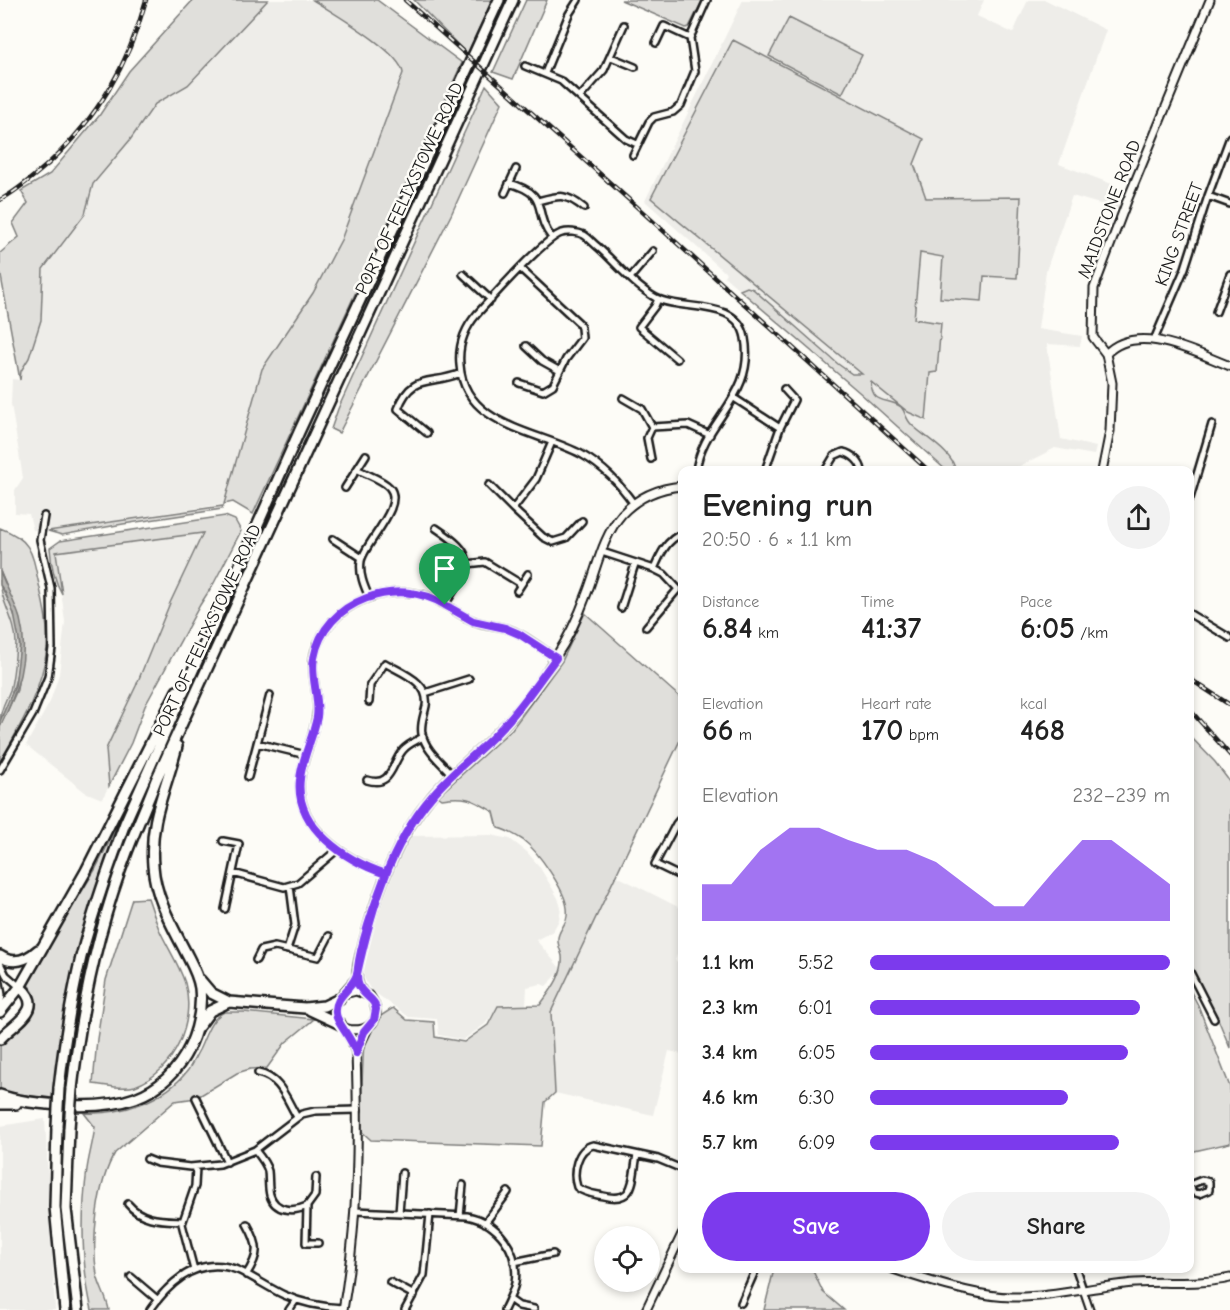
<!DOCTYPE html>
<meta charset="utf-8">
<style>
body{margin:0;font-family:"Comic Neue",sans-serif;background:#f2f2f2;color:#222;height:100vh;display:flex;flex-direction:column;font-size:22px;white-space:nowrap}
*{box-sizing:border-box;margin:0}
p{font-size:20px;color:#767676}
.icon{flex:none;width:33px;height:33px;fill:none;stroke:currentColor;stroke-width:2;stroke-linecap:round;stroke-linejoin:round}
.map{position:relative;flex:1;overflow:hidden}
.panel{position:absolute;left:678px;top:466px;width:516px;height:807px;display:flex;flex-direction:column;background:#fff;border-radius:12px;box-shadow:0 3px 9px #0003}
.panel>*{flex:none}
.tools{position:absolute;left:594px;top:1226px;display:grid;gap:12px}
.tools a{display:grid;place-items:center;width:66px;height:66px;border-radius:50%;background:#fff;box-shadow:0 3px 9px #0003;font-size:30px}
.pin{position:absolute;display:grid;place-items:center;width:51px;height:51px;color:#fff;margin:-62px -26px;border-radius:50% 50% 50% 0;rotate:-45deg;box-shadow:0 0 6px #0007}
.pin .icon{rotate:45deg}
.round{display:grid;place-items:center;flex:none;width:63px;height:63px;border-radius:32px;background:#f2f2f2}
.overview{display:flex;align-items:center;justify-content:space-between;height:102px;padding:0 24px}
h1{font-size:33px;font-weight:600;line-height:45px}
.metrics{display:grid;grid-template-columns:repeat(3,1fr);gap:9px;height:102px;padding:6px 24px}
.metrics div{display:grid;align-content:center}
.metrics b{font-size:30px;font-weight:600}
.metrics small{font-size:16px;font-weight:400}
.metrics p{font-size:16px}
.chart{height:168px;padding:12px 24px}
.chart p{display:flex;justify-content:space-between}
.chart svg{width:100%;height:108px;margin-top:6px;fill:#7c3aed;opacity:.7}
.action{display:flex;gap:12px;margin-top:auto;padding:12px 24px}
.action a{flex:1;height:69px;border-radius:36px;background:#7c3aed;color:#fff;font-size:24px;font-weight:600;line-height:69px;text-align:center}
.action a+a{background:#f2f2f2;color:#222}
ul{padding:0 24px;list-style:none;font-size:20px}
li{display:grid;grid-template-columns:96px 72px 1fr;align-items:center;height:45px}
li i{height:15px;border-radius:8px;background:#7c3aed}
.map>svg:first-child{display:block}
.built{fill:#eeede9}
.green{fill:#e0dfdb;stroke:#7e7e7c;stroke-width:1.5}
.water{fill:#b7b6b2;stroke:#797876;stroke-width:1.5}
.lines{fill:none;stroke-linecap:round;stroke-linejoin:round}
.minor-casing{stroke:#1c1c1c;stroke-width:10}
.tertiary-casing{stroke:#1c1c1c;stroke-width:11}
.primary-casing{stroke:#1c1c1c;stroke-width:14}
.trunk-casing{stroke:#1c1c1c;stroke-width:14}
.minor{stroke:#fdfcf7;stroke-width:5}
.tertiary{stroke:#fdfcf7;stroke-width:7}
.primary{stroke:#fdfcf7;stroke-width:9}
.trunk{stroke:#fdfcf7;stroke-width:9}
.rail-casing{stroke:#1c1c1c;stroke-width:4.5}
.rail{stroke:#fdfcf7;stroke-width:2;stroke-dasharray:7;stroke-linecap:butt}
.trunk-bridge-casing{stroke:#1c1c1c;stroke-width:14;stroke-linecap:butt}
.trunk-bridge{stroke:#fdfcf7;stroke-width:9}
.route-casing{stroke:#fff;stroke-width:12}
.route{stroke:#7c3aed;stroke-width:8}
.labels{text-anchor:middle;stroke-width:5;stroke-linejoin:round;paint-order:stroke}
.street-label{font-size:18px;fill:#1c1c1c;stroke:#fdfcf7}
</style>
<div class="map">
<svg width="1230" height="1310" viewBox="0 0 1230 1310">
<rect width="100%" height="100%" fill="#fdfcf7"/>
<filter id="ink" filterUnits="userSpaceOnUse"><feTurbulence type="fractalNoise" baseFrequency=".0167" numOctaves="2"/><feDisplacementMap in="SourceGraphic" scale="12" xChannelSelector="R" yChannelSelector="G"/><feConvolveMatrix kernelMatrix="1 2 1 2 8 2 1 2 1" color-interpolation-filters="sRGB"/></filter>
<g filter="url(#ink)">
<!-- built -->
<path class="built" d="M268,0h45l61,40 28,26 1,7 -62,167 -28,53 -89,211 -176,27 -15,-1 -4,-16 -14,-1v-23l8,-12 -12,-74 1,-25 8,1 1,-9 8,-13 12,-38 2,-51 42,-55 8,-30 37,-44 25,-36 33,-19z
M743,0h241l-7,16 36,17 15,-33h18l60,30 -47,134 66,25 -8,20 -45,-13 -26,75 -8,58 44,7 -2,10 -33,-2 14,95 35,8 -2,8 -39,-7 -45,23h-63l-88,-79 -111,-95 -24,-21 2,-3 -81,-72z
M203,533l-33,70 -63,161 2,22 -7,13 -17,-7 -59,-47 24,-43 9,-28 6,-52 -9,-70z
M0,591l10,22 6,27 -4,41 -12,31z
M491,835l19,4 17,13 12,14 19,32 3,10 -2,12 -6,11 -17,9 24,28 -1,5 -13,13 -5,-2 -14,3 -1,20h-28l-13,17 -22,16 -24,-5 -2,-16 -28,-2 -39,-28 -7,-13 1,-18 20,-68 24,-54z
M615,875l67,34v34l-7,17 7,5v89l-13,-3 -16,64 -98,-22 -4,-81z
M45,1119l10,191h-55v-184z"/>
<!-- green -->
<path class="green" d="M193,0h75l-80,85 -33,19 -25,36 -37,44 -8,30 -42,55 -2,51 -12,38 -8,13 -1,9 -20,-109v-18l19,-16 -6,-14 15,-20 -7,-12 29,-17 49,-58 30,-45z
M313,0h64l85,63 -209,451 -20,-12 -9,2 38,-135 51,-76 28,-53 62,-167c-3,-22 -70,-60 -90,-73z
M414,0h78l-25,54z
M526,0h21l-34,79 -20,-7z
M621,0h81v1l-13,26 -3,1z
M789,18l73,37 -20,39 -73,-38z
M733,40l191,99 -10,25 12,34 95,-1 -4,81 -33,-2 -2,25 -42,-3 3,-41 -23,-4 -6,66 27,4 -4,49 -7,1 -4,47 -18,-8 -37,-30c1,24 17,15 30,25 4,4 5,12 10,17 10,11 45,30 44,47h-8l-88,-79 -119,-102 7,-3 6,2 85,75 14,10h10l-211,-176z
M486,85l16,18 -51,112 -112,218 -8,-4 7,-20z
M223,506l-1,3 -99,15 -61,11 -14,-4z
M225,516l10,4 6,11 -27,52 -14,22 -55,101 -14,37 -22,43 -3,-37 30,-63 34,-83 33,-70 -147,19 6,42c-8,-14 -11,-29 -12,-46l10,-7z
M0,528c30,11 32,23 38,52 5,22 11,45 9,68 -5,42 -27,78 -47,114v-35l17,-37 6,-42 -4,-31 -19,-46z
M0,580c2,11 10,22 14,33 12,37 3,74 -14,108 0,-12 6,-20 10,-31 4,-15 5,-31 6,-47 0,-23 -16,-41 -16,-63z
M585,613l97,86v37l-131,276 4,81 -10,9 -4,44 -170,-6 -11,-10 4,-92 11,-13 4,-8 14,-9 14,12 27,2 1,15 29,5 24,-17 10,-19 42,-1c10,-14 24,-30 22,-49 -1,-5 -5,-12 -4,-18 1,-10 11,-14 9,-30 -2,-18 -29,-57 -44,-68 -8,-5 -16,-10 -25,-12l-4,-16c-21,-12 -27,-17 -52,-13l-4,-3 74,-67 50,-68z
M1190,736l25,26 15,20v266l-12,-29 -28,-55z
M133,795l-70,234 -11,70 -45,-7 -7,-3v-44l35,-34c2,-12 1,-19 -9,-28l69,-113z
M148,898c4,11 7,21 11,31 8,18 20,35 26,54 11,39 -11,89 -50,103 -12,4 -30,-1 -42,-2l4,-45 9,-59 26,-81z
M1190,990l8,15 32,82v56l-40,9z
M224,1012h20l70,7 -29,24 -18,25 -17,1 -13,4 -41,25 -21,3 -60,52c-18,30 -24,88 -18,122 3,13 10,23 12,35h-17c-11,-46 -11,-94 -5,-141 2,-14 6,-27 8,-42l-11,-14c36,2 81,-12 104,-43 4,-6 7,-13 11,-20 7,-14 10,-30 25,-38z
M774,1269h38l11,23 21,18h-80z"/>
<!-- water -->
<path class="water" d="M0,571c6,16 15,31 20,48 10,38 -3,74 -20,108v-6l15,-35 5,-41 -6,-31 -9,-22 -5,-7z"/>
<g class="lines">
<defs>
<path id="minor" d="M656,43l8,-17 26,12
M611,57l24,10
M525,66l36,15 65,58 11,5
M545,73l24,-59 9,-14
M580,97l24,-27 20,-45
M633,155l16,-33 5,-5 19,-5 8,-7 14,-34 -5,-33 17,-38
M509,183c43,12 22,28 43,55
M505,193l11,-24
M1208,196l22,8
M538,201c22,-6 28,-8 46,7
M463,274l28,26
M630,278l23,-27
M658,299l-3,7 -16,21 38,32
M1216,312l14,-38
M1154,340l31,-72 23,-72 22,-59
M526,346l16,15 18,10
M519,383l24,8 10,-6 13,-26 16,-21 -1,-10 -2,-5 -58,-54
M623,398l19,11 10,18 36,-2 22,10
M734,398l46,30
M427,433l-29,-24c14,-37 32,-23 63,-36
M552,442l-16,37 -23,30 30,28 10,5 13,-4 16,-17
M651,459l-4,-21 5,-11
M766,468l14,-40 14,-28 -10,-11
M357,469c10,6 25,10 32,18 17,18 -24,55 -28,74 -2,13 3,25 8,36
M825,471l9,-15 9,-4c9,2 18,10 19,19
M489,485l24,24
M345,488l21,-33
M1190,498l22,-74
M634,504c-15,-21 -30,-37 -53,-50 -43,-23 -117,-28 -121,-89 -2,-20 4,-36 17,-51 15,-16 68,-77 85,-81 6,-2 16,-1 22,2 5,3 9,8 14,12 18,16 36,39 58,51 27,14 82,0 89,40 11,59 -43,83 -49,133
M436,528c45,30 33,37 9,77
M333,539l29,19
M602,552l52,17 10,5 14,15 -32,38
M467,564l18,-2 36,22
M654,569c6,-14 13,-30 28,-35
M517,591l11,-17
M621,608l14,-44
M1190,614l40,24
M425,693l44,-14
M369,702l1,-17 15,-22c17,10 45,19 41,43 -2,10 -6,18 -4,28 4,17 19,28 30,41
M257,743l49,12
M0,770l33,-56 15,-37 4,-29 -1,-60 -11,-48 4,-24
M248,777l22,-82
M367,780c25,8 24,-16 36,-30 5,-6 13,-9 20,-13
M682,817l-6,7 -21,40 27,13
M223,841l16,3 -14,65
M233,873l51,14 14,-4 40,-34
M386,874c-39,-14 -90,-45 -86,-93 2,-24 16,-47 17,-71 1,-20 -8,-39 -2,-59 15,-47 69,-69 115,-54 16,6 28,18 44,24 10,4 20,4 31,7 18,5 35,20 51,30
M287,950l8,-25 -5,-39
M256,960l5,-10 14,-3 43,10 11,-21
M0,963l6,12 14,12
M1190,972l24,47
M0,983l2,12 -2,12
M258,1073c23,5 28,26 39,44
M196,1098l31,64
M255,1150c5,6 11,13 13,21 1,8 0,16 2,24 5,17 24,17 37,11
M637,1155c-5,25 -1,49 -34,41 -9,-2 -19,-3 -26,-9 -5,-15 0,-38 16,-42l65,14 24,10
M147,1159l10,4 33,4 30,-3 35,-14 47,-36 13,-3 43,-1
M316,1177l-1,18 -8,11 -1,37h12
M1202,1180l7,2v8l-10,4 -6,-2 -3,-6 2,-2z
M128,1204c14,17 35,16 55,17
M355,1211l112,5c31,6 53,35 48,67 -2,10 -7,18 -11,27
M399,1213l3,-40
M460,1216l3,-31
M485,1223l23,-31
M514,1262l39,-8
M1076,1269l14,41
M194,1270l-12,-46 13,-38 1,-19
M246,1275c14,-21 13,-30 1,-51
M131,1277l27,23
M390,1282l24,13
M509,1299l10,7 15,3
M741,1303l15,-34
M150,1310c21,-30 51,-56 90,-39 15,7 29,17 44,24 20,9 38,12 59,13
M289,1310l7,-10
M405,1310l19,-35 6,-61"/>
<path id="tertiary" d="M1106,354c31,-33 90,-1 124,12
M1102,471l8,-40 2,-48 -6,-29 -13,-17 1,-49 33,-87 83,-201
M363,992c-12,-14 -3,-36 1,-52 14,-51 33,-102 67,-143 18,-22 42,-40 62,-60 24,-23 45,-51 62,-79 13,-19 24,-43 32,-65 10,-26 16,-57 35,-79 16,-17 37,-26 60,-28
M344,994l12,-3 14,5c27,41 -46,46 -34,8 3,-9 14,-18 20,-26
M356,1053l12,-25
M893,1269c32,11 86,28 119,28 40,1 83,-11 123,-14 31,-2 64,2 95,-5
M343,1310c15,-85 16,-171 13,-257l-4,-12 -8,-13
M646,1310l36,-76"/>
<path id="primary" d="M0,1012l20,-25c27,23 -7,36 -20,52"/>
<path id="trunk" d="M0,956c13,9 27,4 38,-6
M200,980l11,13 18,9 76,6 19,-2 15,-7
M20,987l66,-116 91,-180
M310,1010l30,14
M199,1026l11,-15 19,-9
M59,1088c5,-44 12,-88 22,-131 12,-46 28,-90 44,-134l174,-391 200,-432
M72,1089c9,-81 26,-161 55,-237 9,-24 20,-48 29,-72l357,-780
M0,1095c19,7 39,8 59,10 55,4 104,-3 131,-59 8,-18 12,-38 10,-58 -2,-14 -9,-25 -15,-37 -14,-27 -30,-55 -32,-85 -4,-48 13,-76 24,-120
M0,1104h16
M57,1127l-2,80 10,103
M69,1128l-3,81 12,101"/>
</defs>
<!-- minor casing -->
<use href="#minor" class="minor-casing"/>
<!-- tertiary casing -->
<use href="#tertiary" class="tertiary-casing"/>
<!-- primary casing -->
<use href="#primary" class="primary-casing"/>
<!-- trunk casing -->
<use href="#trunk" class="trunk-casing"/>
<!-- minor -->
<use href="#minor" class="minor"/>
<!-- tertiary -->
<use href="#tertiary" class="tertiary"/>
<!-- primary -->
<use href="#primary" class="primary"/>
<!-- trunk -->
<use href="#trunk" class="trunk"/>
<defs>
<path id="rail" d="M405,0l231,206 293,265
M0,200c17,-9 33,-23 48,-36 50,-47 80,-98 98,-164
M1190,679l40,26
M1190,710l40,45"/>
</defs>
<!-- rail casing -->
<use href="#rail" class="rail-casing"/>
<!-- rail -->
<use href="#rail" class="rail"/>
<defs>
<path id="trunk-bridge" d="M57,1127l2,-39
M69,1128l3,-39"/>
</defs>
<!-- trunk-bridge casing -->
<use href="#trunk-bridge" class="trunk-bridge-casing"/>
<!-- trunk-bridge -->
<use href="#trunk-bridge" class="trunk-bridge"/>
</g>
</g>
<g class="lines" filter="url(#ink)">
<defs>
<path id="route" d="M445,605c-47,-30 -121,-5 -131,53 -4,20 6,39 3,59 -4,21 -15,41 -17,62 -6,49 47,82 86,95 -8,21 -36,94 -27,112 3,7 11,11 15,17l2,6 -2,11 -10,12 -8,21c-4,-16 -20,-30 -20,-40 -2,-17 17,-24 21,-39 14,-63 32,-128 75,-178 18,-22 42,-40 62,-60 24,-24 42,-51 62,-78l-37,-24 -14,-6 -32,-7 -28,-16"/>
</defs>
<!-- route casing -->
<use href="#route" class="route-casing"/>
<!-- route -->
<use href="#route" class="route"/>
</g>
<g class="labels">
<!-- street labels -->
<g class="street-label">
<text transform="translate(409 188) rotate(-65)" y="6">PORT OF FELIXSTOWE ROAD</text>
<text transform="translate(1109 209) rotate(-69)" y="6">MAIDSTONE ROAD</text>
<text transform="translate(1179 234) rotate(-70)" y="6">KING STREET</text>
<text transform="translate(207 630) rotate(-65)" y="6">PORT OF FELIXSTOWE ROAD</text>
</g>
</g>
</svg>
<div class="tools">
<a><svg class="icon" aria-label="locate" viewBox="0 0 24 24"><circle cx="12" cy="12" r="6"/><path d="M12 2v4M12 18v4M2 12h4M18 12h4"/></svg></a>
</div>
<div class="pin" style="left:445px;top:605px;background:#1e9e55"><svg class="icon" aria-label="arrive" viewBox="0 0 24 24"><path d="M6 21V4h12l-3 4 3 4H6"/></svg></div>
<section class="panel">
<div class="overview"><div><h1>Evening run</h1><p>20:50 · 6 × 1.1 km</p></div><a class="round"><svg class="icon" aria-label="share" viewBox="0 0 24 24"><path d="M12 15V3M7 8l5-5 5 5M5 13v7h14v-7"/></svg></a></div>
<div class="metrics">
<div><p>Distance</p><b>6.84<small> km</small></b></div>
<div><p>Time</p><b>41:37</b></div>
<div><p>Pace</p><b>6:05<small> /km</small></b></div>
</div>
<div class="metrics">
<div><p>Elevation</p><b>66<small> m</small></b></div>
<div><p>Heart rate</p><b>170<small> bpm</small></b></div>
<div><p>kcal</p><b>468</b></div>
</div>
<div class="chart"><p><span>Elevation</span>232–239 m</p>
<svg viewBox="0 0 160 44" preserveAspectRatio="none"><path d="M0 44V29L10 29L20 15L30 6L40 6L50 11L60 15L70 15L80 20L90 29L100 38L110 38L120 24L130 11L140 11L150 20L160 29V44z"/></svg>
</div>
<ul>
<li><b>1.1 km</b>5:52<i style="width:100%"></i></li>
<li><b>2.3 km</b>6:01<i style="width:90%"></i></li>
<li><b>3.4 km</b>6:05<i style="width:86%"></i></li>
<li><b>4.6 km</b>6:30<i style="width:66%"></i></li>
<li><b>5.7 km</b>6:09<i style="width:83%"></i></li>
</ul>
<div class="action"><a>Save</a><a>Share</a></div>
</section>
</div>
